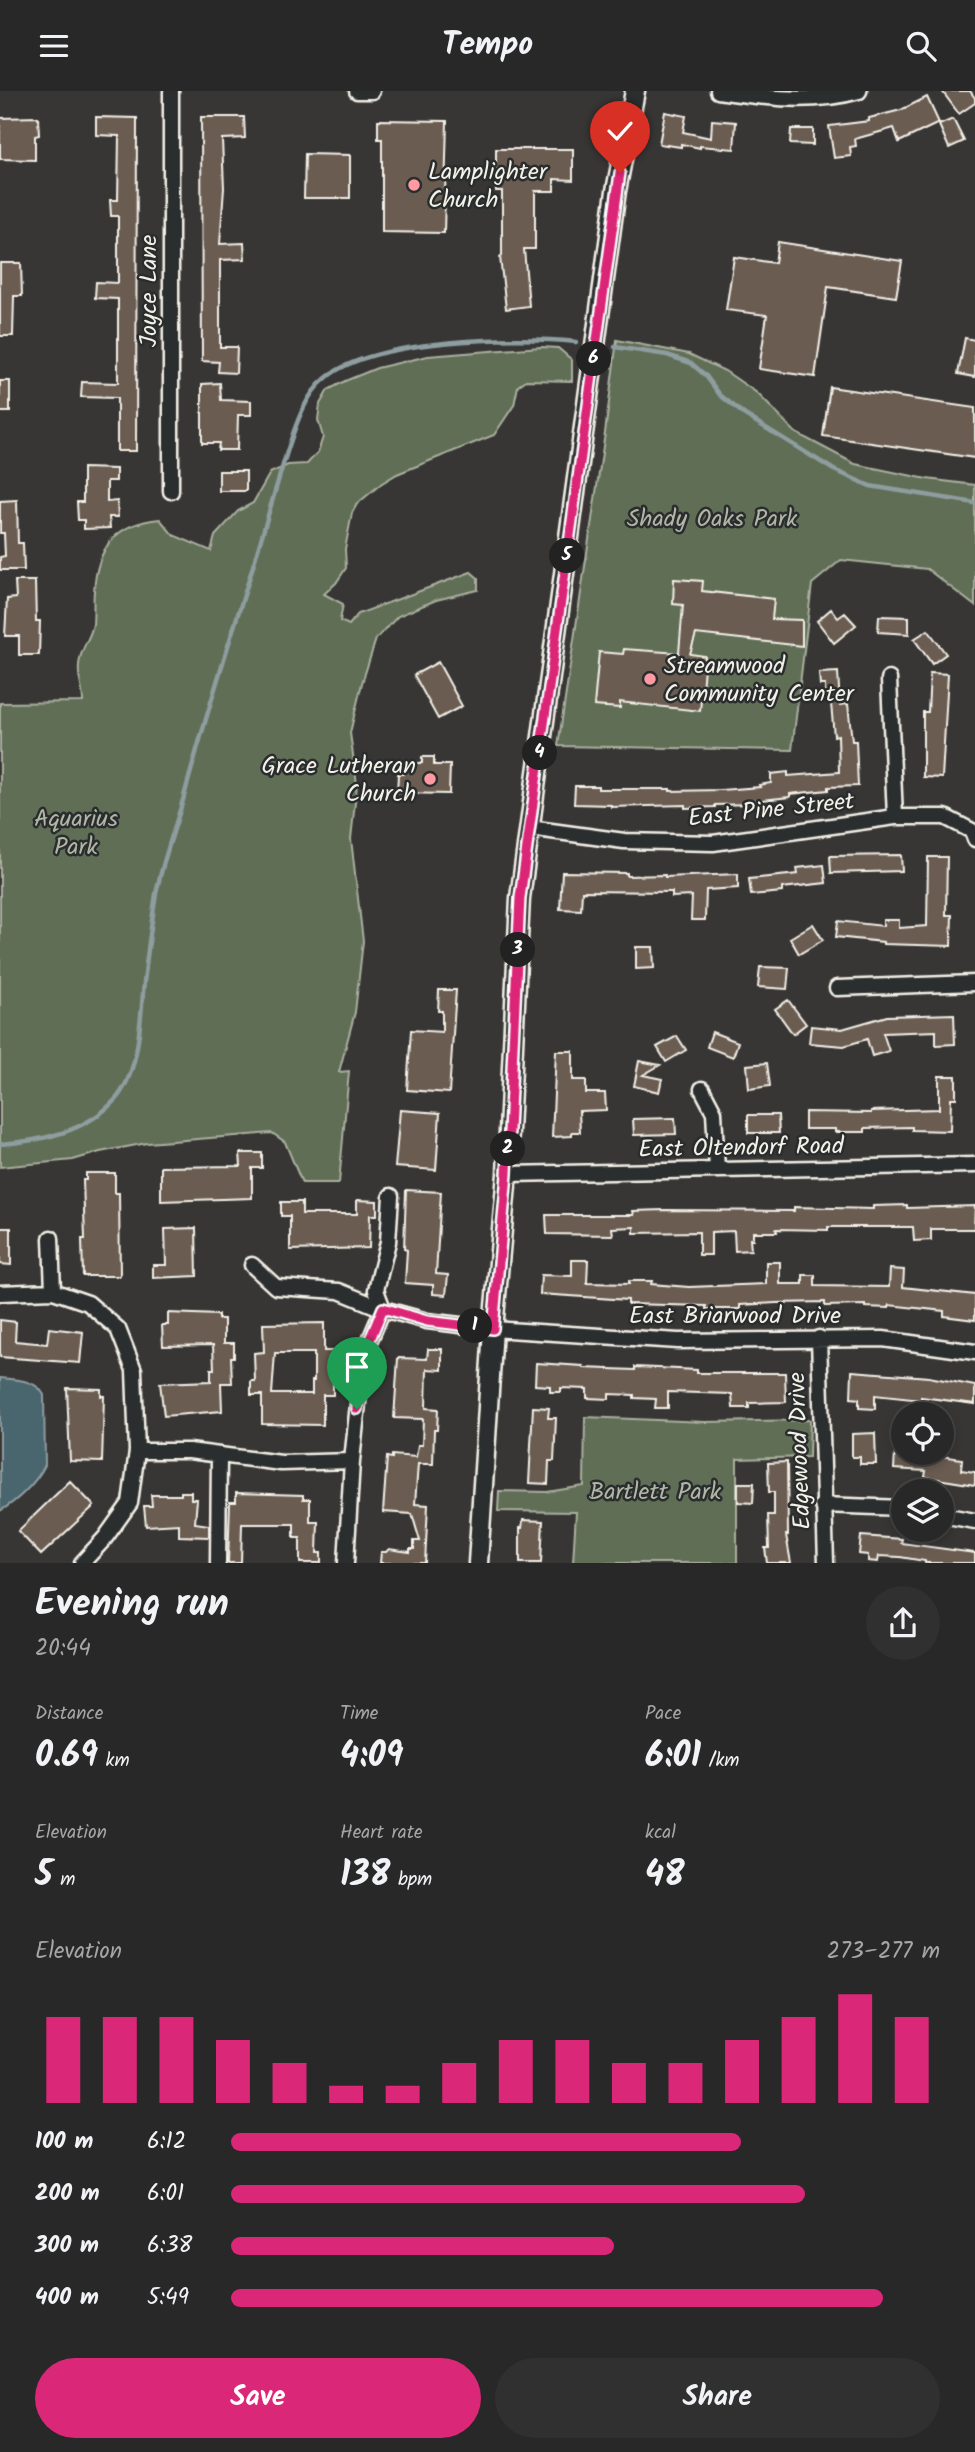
<!DOCTYPE html>
<meta charset="utf-8">
<style>
body{margin:0;font-family:Kalam,sans-serif;background:#313030;color:#f1f3f6;height:100vh;display:flex;flex-direction:column;font-size:26px;white-space:nowrap}
*{box-sizing:border-box;margin:0}
p{font-size:23px;color:#a5a6a8}
.icon{flex:none;width:38px;height:38px;fill:none;stroke:currentColor;stroke-width:2;stroke-linecap:round;stroke-linejoin:round}
.map{position:relative;height:1472px;overflow:hidden}
.details{display:flex;flex-direction:column;background:#292828;flex:1}
.details>*{flex:none}
.controls{position:absolute;left:891px;top:1311px;display:grid;gap:14px}
.controls a{display:grid;place-items:center;width:63px;height:63px;border-radius:50%;background:#292828;box-shadow:0 4px 10px #0003,0 0 0 2px #454445;font-size:35px}
.pin{position:absolute;display:grid;place-items:center;width:60px;height:60px;color:#fff;margin:-72px -30px;border-radius:50% 50% 50% 0;rotate:-45deg;box-shadow:0 0 7px #0007}
.pin .icon{rotate:45deg}
.km{position:absolute;width:35px;height:35px;margin:-18px;border-radius:50%;background:#222;color:#fff;font-size:19px;line-height:35px;text-align:center}
.round{display:grid;place-items:center;flex:none;width:74px;height:74px;border-radius:37px;background:#313030}
.headline{display:flex;align-items:center;justify-content:space-between;height:119px;padding:0 35px}
h1{font-size:38px;font-weight:600;line-height:52px}
.figures{display:grid;grid-template-columns:repeat(3,1fr);gap:10px;height:119px;padding:7px 35px}
.figures div{display:grid;align-content:center}
.figures b{font-size:35px;font-weight:600}
.figures small{font-size:19px;font-weight:400}
.figures p{font-size:19px}
.chart{height:196px;padding:14px 35px}
.chart p{display:flex;justify-content:space-between}
.chart svg{width:100%;height:126px;margin-top:7px;stroke:#db2777;stroke-width:6}
.cta{display:flex;gap:14px;margin-top:auto;padding:14px 35px}
.cta a{flex:1;height:80px;border-radius:42px;background:#db2777;color:#fff;font-size:28px;font-weight:600;line-height:80px;text-align:center}
.cta a+a{background:#313030;color:#f1f3f6}
ul{padding:0 35px;list-style:none;font-size:23px}
li{display:grid;grid-template-columns:112px 84px 1fr;align-items:center;height:52px}
li i{height:18px;border-radius:9px;background:#db2777}
header{display:flex;justify-content:space-between;align-items:center;height:91px;padding:0 35px;background:#292828;font-size:32px;font-weight:600}
.map>svg:first-child{display:block}
.green{fill:#606e56;stroke:#aab09f;stroke-width:2}
.water{fill:#4a656e;stroke:#8e9d9f;stroke-width:2}
.lines{fill:none;stroke-linecap:round;stroke-linejoin:round}
.stream{stroke:#8e9d9f;stroke-width:4.5}
.building{fill:#6a5c51;stroke:#f4f1e8;stroke-width:2;fill-rule:evenodd}
.minor-casing{stroke:#f4f1e8;stroke-width:19}
.major-casing{stroke:#f4f1e8;stroke-width:23}
.minor{stroke:#2a2d2e;stroke-width:14}
.major{stroke:#2a2d2e;stroke-width:18}
.route-casing{stroke:#fff;stroke-width:14}
.route{stroke:#db2777;stroke-width:9}
.poi-dot{fill:#ff9aa2;stroke:#2a2d2e;stroke-width:2.5}
.labels{text-anchor:middle;stroke-width:5;stroke-linejoin:round;paint-order:stroke}
.poi-label{font-size:24px;fill:#f4f1e8;stroke:#2a2d2e;text-anchor:start}
.street-label{font-size:24px;fill:#f4f1e8;stroke:#2a2d2e}
.park-label{font-size:24px;fill:#b1b6a6;stroke:#2a2d2e}
</style>
<header><svg class="icon" aria-label="menu" viewBox="0 0 24 24"><path d="M4 6h16M4 12h16M4 18h16"/></svg>Tempo<svg class="icon" aria-label="search" viewBox="0 0 24 24"><circle cx="10" cy="10" r="6"/><path d="M15 15l6 6"/></svg></header>
<div class="map">
<svg width="975" height="1472" viewBox="0 0 975 1472">
<rect width="100%" height="100%" fill="#373635"/>
<filter id="ink" filterUnits="userSpaceOnUse"><feTurbulence type="fractalNoise" baseFrequency=".0143" numOctaves="2"/><feDisplacementMap in="SourceGraphic" scale="14" xChannelSelector="R" yChannelSelector="G"/><feConvolveMatrix kernelMatrix="1 2 1 2 8 2 1 2 1" color-interpolation-filters="sRGB"/></filter>
<g filter="url(#ink)">
<!-- green -->
<path class="green" d="M617,249l72,14 36,17 32,22 39,40 59,31 72,15 48,6v121l-48,-37 -86,-9 -29,24 -20,166 -234,-4 47,-313z
M541,256l17,1 14,12v21l-46,-1 -8,6 -4,19 -20,30 -97,39 -15,9 -25,21 -5,9 -7,36 1,19 -10,15 -12,11 19,10 -3,17 9,4 9,-11 113,-42 7,6v12l-42,10 -38,16 -22,23 -14,44 -12,50 7,51 -6,55 12,102 -8,71 -16,60 10,-1 -10,112h-37l-17,-41 -13,-9 -125,10 -47,9 -27,8 -73,7v-464l83,-1c0,-15 -7,-27 -3,-43 2,-12 11,-22 13,-35 1,-11 0,-23 1,-33 3,-44 22,-68 66,-72l13,16 38,16 4,-15 23,-25 15,-8 17,-30 18,-8 19,-1 11,-12 5,-15 -5,-17 2,-16 8,-14 17,-9 32,-13 51,-12z
M585,1326l120,5 105,-2 -1,37 -72,2v104h-164l3,-51 -78,-1 1,-20 48,1 37,-6z"/>
<!-- water -->
<path class="water" d="M0,1287c16,2 36,1 44,17l1,70c-9,18 -28,36 -45,46z"/>
<g class="lines">
<!-- stream -->
<path class="stream" d="M615,256l52,8 24,8 15,13 14,19 25,20 89,55 36,16 105,17
M0,1053c41,-3 86,-12 115,-44 27,-30 25,-89 30,-126 3,-27 7,-54 11,-80 6,-31 18,-63 27,-94 19,-70 40,-139 62,-208 11,-35 21,-70 31,-104 8,-26 15,-53 26,-77 5,-11 13,-24 23,-32 44,-40 192,-44 251,-37"/>
</g>
<!-- building -->
<path class="building" d="M942,0h28l5,7v5l-16,11z
M927,6l12,26 -40,19 -5,-14 -39,11 1,7 -6,1 1,9 -17,2 -5,-32 40,-5v-3l32,-8z
M665,21l21,4 -3,16 28,6 1,-18 24,2 -2,27 -34,-3v2l-19,-4v3l-22,-3z
M38,26l1,18 -4,1v24l-35,-1v-41z
M96,26l41,1 -1,333h-19v-53l-36,-1 1,-15 36,1v-84l-23,-1 1,-16 22,1v-67h-7l-1,-16h8l1,-64 -23,-1z
M201,26h43l1,21 -23,1 2,49 -4,56 24,-1 1,16 -25,1v87h17l-1,26 -18,-1 1,-10 -17,-1z
M953,28l11,22 -15,7 -10,-23z
M378,29l69,1 -3,112 -62,-1v-93h-4z
M791,38h22v16l-23,-1z
M496,58h77v31l-19,-1v12h-19v58h-11l5,57 -23,3 -6,-52 2,-1v-65h-6z
M305,63l45,1v43h-46z
M778,151l124,19 -6,36 -68,-10 -13,90 -56,-8 8,-54 -41,-5 8,-53 41,6z
M0,172h21l1,33h-8l-1,40h-13z
M965,247l10,2v37l-17,-3z
M0,290h10v31h-10z
M220,292l1,17 30,1v14h-13l-1,35h-19l1,-7h-17v-59z
M830,296l145,21v50l-152,-22z
M83,377l33,1v12h-9v21l10,-1 1,16h-9l1,11 -26,1v-9h-6l-1,-18h6z
M219,380h27v20h-27z
M17,409l1,43h5l1,27h-24v-13l5,-1 -1,-23h-4v-32z
M674,488l29,2 -1,10 72,8 -2,20 30,1v26l-106,-12 -6,20 15,2 -5,55 -80,-9v6l-26,-2 5,-54 24,2 1,-5 55,4 4,-48 -10,-1z
M15,490h20l1,40h4l-1,34h-20v-19h-14l2,-37 9,-1z
M831,518l7,9 7,-5 11,12 -22,18 -17,-22z
M879,525l30,1v17l-31,-2z
M928,539l18,24 -14,10 -18,-25z
M438,571l24,44 -24,13 -24,-44z
M838,581l2,33 8,-1 4,37h4l2,45 -30,1v3l-38,4v3l-38,4v3l-37,1v2l-30,1v-3l-74,2v-2l-37,-1 1,-18h23v3h72v2l51,-1 39,-3 -1,-2 12,-2v-9l17,-2v4l51,-4 -1,-37 -4,1 -4,-43h-5v-8h-5l-1,-12z
M930,582l18,1 -6,104 -19,-1v-65h5z
M422,666h12v8h16l-1,29 -52,-1 1,-19h6v-11h18z
M901,764l1,16 -71,2 -1,-17z
M928,766h19l-1,58h6l-1,31 -68,-2v-2l-47,-5 2,-16 45,5v-6h16v8l28,-2z
M824,774l2,18 -44,5v4l-31,3 -2,-16 49,-5 -1,-6z
M562,781l65,1v3l38,-1v2l73,-3v14l-32,2 -1,30h-14l1,-24 -20,1v-5l-90,-1 -1,19 -21,-1z
M813,833l10,16 -24,14 -9,-16z
M636,856h17l1,21 -18,1z
M760,876l29,1 -2,21 -29,-2z
M439,899h17l-7,103 -42,-3 4,-60 31,2v-21h-4z
M788,909l18,24 -13,10 -18,-25z
M954,923l1,30 -19,1v-14l-53,2 6,18 -17,5 -5,-17 -23,7 -35,-3 2,-17 31,3 45,-13z
M712,941l26,10 -5,15 -26,-10z
M677,945l9,14 -20,12 -9,-15z
M556,960h17v29h13v13h19l1,17 -27,1 1,21h-8v4l-20,1z
M639,970l21,4 -17,10 19,4 -3,13 -25,-6z
M767,972l3,23 -21,3 -2,-24z
M939,985h17v22h-5l-1,33 -38,-1v-3l-47,1v4h-30v-3h-30v-17l66,1v-2l68,-2z
M400,1019l40,3 -4,57 -41,-3z
M748,1024h30l1,18h-31z
M675,1027l1,16 -42,1 -1,-16z
M240,1062h22v15h-10v30l-91,3v-34l80,-1z
M86,1082h29v20h4l1,83h-37l-1,-37h3l-2,-59h3z
M406,1099l35,2 -5,82 12,1 -2,20 -13,-1v-9l-28,-2 2,-33 -3,-1z
M357,1109l20,1v14h-7l-1,33 -79,2v-34h-9v-14h21v12h55z
M907,1114v3l68,-2 -1,23h-43v11l-17,1 -1,-14h-85v3l-52,-1 1,3h-24v7h-3l1,11 -16,1 -1,-20 -23,1v23h-12v-23l-65,1v-6l-22,1 1,7 -66,-1 -1,-19h88l-1,-4 32,-1 129,1v-4l79,2v-3z
M0,1137h11v37l-11,-1z
M196,1137l1,48 -44,2v-13h13l-1,-36z
M572,1169h16l-1,23 42,1v-3h23l-1,3 38,3 77,-3v-22h14v22h23v-9h12v11l74,1 1,-18 14,1 -1,17 72,8v25l-31,-4v-5l-55,-6v3l-24,-1v-2l-40,1v-4l-49,1 -36,2v4h-34v-3l-78,-2v-4l-88,-6 1,-19 31,1z
M168,1222l50,2v4h6v24h10v14h-3l1,26h-11l1,28 -58,5 -4,-33 51,-2v-12h3l-1,-24 -50,1 -1,-21h6z
M0,1229l16,2 -1,19 32,3 2,-16 34,4 -3,31 -80,-6z
M324,1232v28h11v15h-2v29h-10v30l-61,-1v-29h-11v-14h4l-1,-28 10,-1 -1,-28zM275,1262h39v28h-2v13h-40z
M428,1258h14v21l-15,-1 -1,39 12,1 -1,21h-3l-1,34h-15l-3,40 13,1 -3,58h-45l1,-11h5l3,-3 21,3v-3h4v-8h6l-8,-27 -29,-2 4,-55 5,1v-3l24,2 2,-12h4l1,-26 -29,-1 4,-60 29,1z
M536,1272l47,3v2l52,2v-3l23,1 39,2v3h88l1,29 -37,1v5h-16l-1,-14 -64,-2v16h-13l1,-9 -22,-1v-3l-25,-1v5l-22,-1v-9l-26,-1v4h-11v-6l-15,-1z
M852,1280l77,6 46,9v18l-54,-7v3l-46,-5v14l-16,-1v-9l-8,-1z
M67,1297l34,1v7h3l-2,66 -32,-1z
M533,1316l16,1 -1,10h8l-2,43h-5l-1,23 -19,-1z
M875,1342l1,31h-16v-7h-8v-23z
M895,1362h46v3l21,3 -1,11 14,2v13l-50,-8 1,-6 -32,-2z
M787,1371l1,73h-2l5,28h-24l-2,-15h4l-1,-33h6v-23h-5l-1,-29z
M70,1390l24,25 -53,49 -23,-24z
M738,1392h16l-1,20 -15,-1z
M181,1401h10v7h6l-2,24 14,2v12l-30,-1v-12l-33,2 -2,-20h8l-1,-11h30z
M236,1402l67,2v4h7v23h8l-1,31h4v10h-21v-25h-6v-14h-52l-1,39h-13l2,-61h6z
M523,1429l20,1 -2,42h-21v-35h2z
M861,1445l41,3 -1,4 74,10v10h-50v-2l-25,-4 -21,-1 -1,6 -10,-1v-6l-9,-1z"/>
<g class="lines">
<defs>
<path id="minor" d="M171,0v400
M357,0h15
M718,0c48,7 95,13 141,0
M889,588l6,138
M529,737l95,13 89,2 182,-26h50l27,14 3,8
M837,897l138,-5
M702,998l12,23 3,58
M507,1083l468,-9
M51,1147l2,53
M252,1174l24,22 63,4 44,18 44,12 66,8 185,12 205,-2 92,13
M0,1202l53,-2 35,12 30,26 16,41 3,81 -7,52 -25,35 -23,25
M819,1247l7,225
M137,1360h52l92,12 71,-2
M822,1414l81,3
M942,1424l33,6
M218,1472l1,-108
M346,1472l6,-102 11,-105 20,-47 -7,-19 12,-48 3,-46"/>
<path id="major" d="M478,1472l15,-234 14,-155 13,-276 96,-707 19,-100"/>
</defs>
<!-- minor casing -->
<use href="#minor" class="minor-casing"/>
<!-- major casing -->
<use href="#major" class="major-casing"/>
<!-- minor -->
<use href="#minor" class="minor"/>
<!-- major -->
<use href="#major" class="major"/>
</g>
</g>
<g class="lines" filter="url(#ink)">
<defs>
<path id="route" d="M357,1318l6,-53 20,-48 44,13 66,8 14,-155 13,-276 100,-725"/>
</defs>
<!-- route casing -->
<use href="#route" class="route-casing"/>
<!-- route -->
<use href="#route" class="route"/>
</g>
<!-- markers -->
<g class="poi-dot">
<circle cx="414" cy="94" r="7"/>
<circle cx="650" cy="588" r="7"/>
<circle cx="430" cy="688" r="7"/>
</g>
<g class="labels">
<!-- poi labels -->
<g class="poi-label">
<text x="428" y="88">Lamplighter<tspan x="428" dy="28">Church</tspan></text>
<text x="664" y="582">Streamwood<tspan x="664" dy="28">Community Center</tspan></text>
<text x="416" y="682" text-anchor="end">Grace Lutheran<tspan x="416" dy="28">Church</tspan></text>
</g>
<!-- street labels -->
<g class="street-label">
<text transform="translate(148 200) rotate(-90)" y="8">Joyce Lane</text>
<text transform="translate(771 718) rotate(-6)" y="8">East Pine Street</text>
<text transform="translate(741 1056) rotate(-1)" y="8">East Oltendorf Road</text>
<text x="735" y="1232">East Briarwood Drive</text>
<text transform="translate(799 1360) rotate(-92)" y="8">Edgewood Drive</text>
</g>
<!-- park labels -->
<g class="park-label">
<text x="712" y="435">Shady Oaks Park</text>
<text x="76" y="735">Aquarius<tspan x="76" dy="28">Park</tspan></text>
<text x="655" y="1408">Bartlett Park</text>
</g>
</g>
</svg>
<div class="controls">
<a><svg class="icon" aria-label="locate" viewBox="0 0 24 24"><circle cx="12" cy="12" r="6"/><path d="M12 2v4M12 18v4M2 12h4M18 12h4"/></svg></a>
<a><svg class="icon" aria-label="layers" viewBox="0 0 24 24"><path d="M12 4l9 5-9 5-9-5zM3 14l9 5 9-5"/></svg></a>
</div>
<div class="pin" style="left:357px;top:1318px;background:#1e9e55"><svg class="icon" aria-label="arrive" viewBox="0 0 24 24"><path d="M6 21V4h12l-3 4 3 4H6"/></svg></div>
<div class="pin" style="left:620px;top:82px;background:#d93025"><svg class="icon" aria-label="check" viewBox="0 0 24 24"><path d="M5 12l5 5 9-10"/></svg></div>
<b class="km" style="left:475px;top:1235px">1</b>
<b class="km" style="left:508px;top:1058px">2</b>
<b class="km" style="left:518px;top:859px">3</b>
<b class="km" style="left:540px;top:662px">4</b>
<b class="km" style="left:567px;top:465px">5</b>
<b class="km" style="left:594px;top:268px">6</b>
</div>
<section class="details">
<div class="headline"><div><h1>Evening run</h1><p>20:44</p></div><a class="round"><svg class="icon" aria-label="share" viewBox="0 0 24 24"><path d="M12 15V3M7 8l5-5 5 5M5 13v7h14v-7"/></svg></a></div>
<div class="figures">
<div><p>Distance</p><b>0.69<small> km</small></b></div>
<div><p>Time</p><b>4:09</b></div>
<div><p>Pace</p><b>6:01<small> /km</small></b></div>
</div>
<div class="figures">
<div><p>Elevation</p><b>5<small> m</small></b></div>
<div><p>Heart rate</p><b>138<small> bpm</small></b></div>
<div><p>kcal</p><b>48</b></div>
</div>
<div class="chart"><p><span>Elevation</span>273–277 m</p>
<svg viewBox="0 0 160 44" preserveAspectRatio="none"><path d="M5 44V14M15 44V14M25 44V14M35 44V22M45 44V30M55 44V38M65 44V38M75 44V30M85 44V22M95 44V22M105 44V30M115 44V30M125 44V22M135 44V14M145 44V6M155 44V14"/></svg>
</div>
<ul>
<li><b>100 m</b>6:12<i style="width:72%"></i></li>
<li><b>200 m</b>6:01<i style="width:81%"></i></li>
<li><b>300 m</b>6:38<i style="width:54%"></i></li>
<li><b>400 m</b>5:49<i style="width:92%"></i></li>
</ul>
<div class="cta"><a>Save</a><a>Share</a></div>
</section>
